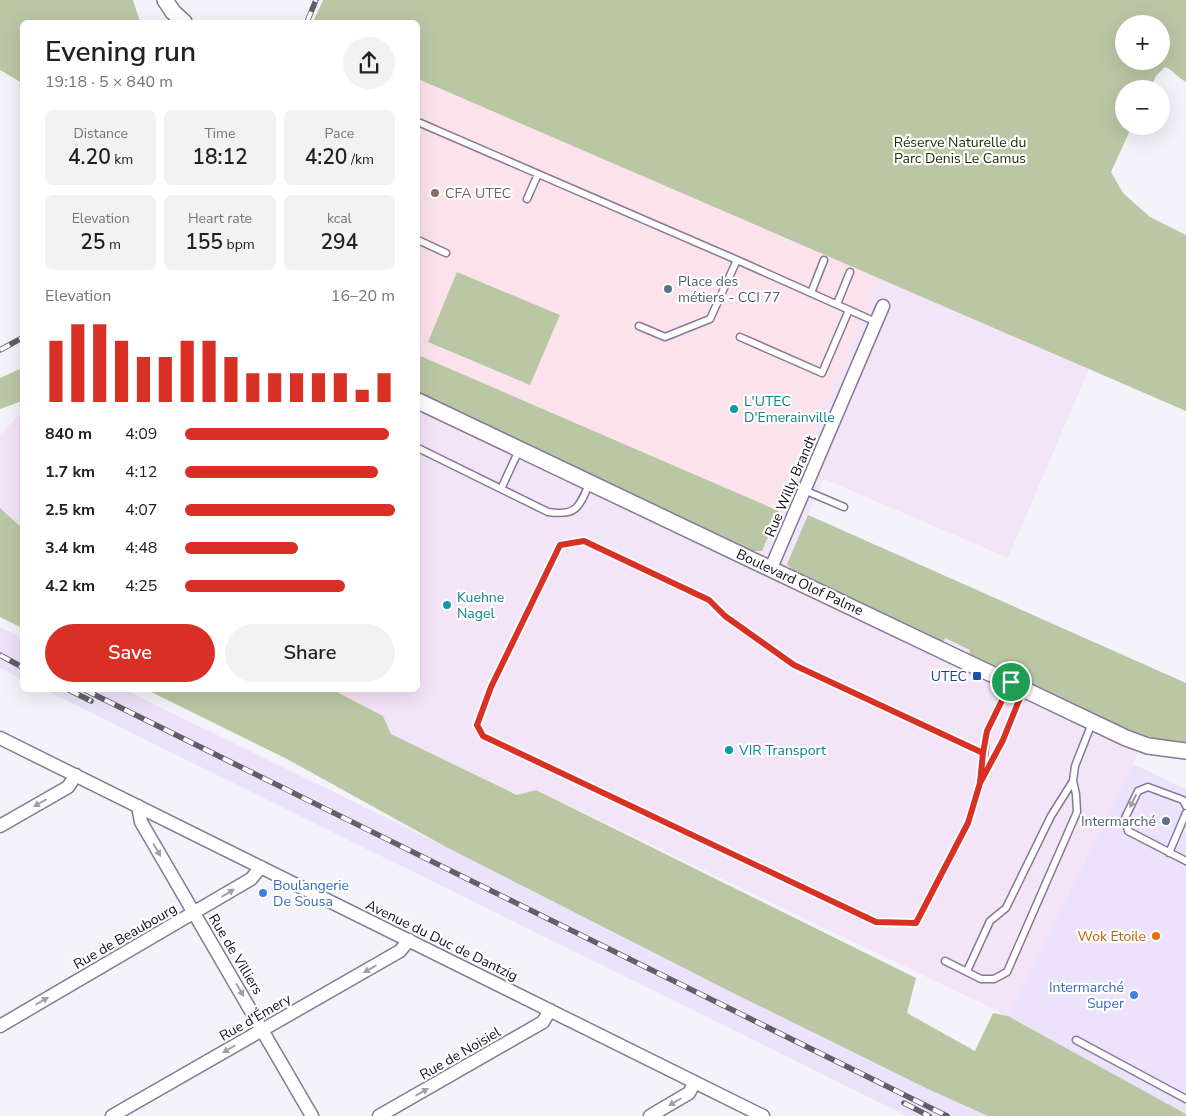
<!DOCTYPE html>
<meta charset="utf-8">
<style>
body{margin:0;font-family:"Nunito Sans",sans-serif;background:#f2f2f2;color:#202124;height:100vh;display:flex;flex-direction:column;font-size:19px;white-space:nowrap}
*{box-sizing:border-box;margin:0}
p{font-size:16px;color:#757577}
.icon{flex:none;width:28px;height:28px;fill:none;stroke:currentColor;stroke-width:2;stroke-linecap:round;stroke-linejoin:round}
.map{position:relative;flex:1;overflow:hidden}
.details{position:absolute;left:20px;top:20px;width:400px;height:672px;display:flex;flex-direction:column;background:#fff;border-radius:8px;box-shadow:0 5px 20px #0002}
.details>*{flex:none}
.controls{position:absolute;left:1115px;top:15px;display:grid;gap:10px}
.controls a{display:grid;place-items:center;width:55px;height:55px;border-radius:50%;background:#fff;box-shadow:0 5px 20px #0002;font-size:25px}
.pin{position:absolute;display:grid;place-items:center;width:42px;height:42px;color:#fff;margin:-21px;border:2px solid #fff;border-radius:50%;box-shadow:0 1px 5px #0007}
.round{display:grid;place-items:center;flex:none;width:52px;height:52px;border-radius:26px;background:#f2f2f2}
.head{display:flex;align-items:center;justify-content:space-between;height:85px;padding:0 25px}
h1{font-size:28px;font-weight:600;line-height:38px}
.stats{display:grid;grid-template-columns:repeat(3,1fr);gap:8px;height:85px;padding:5px 25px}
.stats div{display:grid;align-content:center;border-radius:8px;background:#f2f2f2;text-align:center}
.stats b{font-size:21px;font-weight:600}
.stats small{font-size:14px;font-weight:400}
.stats p{font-size:14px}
.chart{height:140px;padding:10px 25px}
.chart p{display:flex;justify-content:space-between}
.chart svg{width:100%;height:90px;margin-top:5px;stroke:#d93025;stroke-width:6}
.cta{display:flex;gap:10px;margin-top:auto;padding:10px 25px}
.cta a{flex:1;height:58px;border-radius:30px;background:#d93025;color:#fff;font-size:20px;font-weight:600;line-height:58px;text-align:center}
.cta a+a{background:#f2f2f2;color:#202124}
ul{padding:0 25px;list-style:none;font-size:16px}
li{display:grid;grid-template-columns:80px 60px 1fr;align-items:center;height:38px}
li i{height:12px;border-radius:6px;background:#d93025}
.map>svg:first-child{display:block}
.built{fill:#ece2fb}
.industrial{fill:#f3e4f7}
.education{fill:#fce2ea}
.green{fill:#bac7a5;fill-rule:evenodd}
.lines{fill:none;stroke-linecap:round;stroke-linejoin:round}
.service-casing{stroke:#867998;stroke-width:9}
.minor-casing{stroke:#867998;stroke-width:15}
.tertiary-casing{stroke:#867998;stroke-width:18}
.service{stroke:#fff;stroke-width:6}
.minor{stroke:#fff;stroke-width:12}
.tertiary{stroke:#fff;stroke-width:15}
.rail-casing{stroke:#625f68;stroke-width:5.5}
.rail{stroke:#fff;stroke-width:4;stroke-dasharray:11;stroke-linecap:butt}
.oneway{fill:#a19fa3}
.route-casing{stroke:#fff;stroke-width:10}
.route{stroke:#d93025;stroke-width:6}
.education-dot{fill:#8d6e63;stroke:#fff;stroke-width:2}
.service-dot{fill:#5c6f8a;stroke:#fff;stroke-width:2}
.culture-dot{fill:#0f9aa8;stroke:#fff;stroke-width:2}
.transit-dot{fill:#1a4fb4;stroke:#fff;stroke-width:2}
.shop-dot{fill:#3f7fe0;stroke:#fff;stroke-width:2}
.food-dot{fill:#e8710a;stroke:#fff;stroke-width:2}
.labels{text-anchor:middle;stroke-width:4.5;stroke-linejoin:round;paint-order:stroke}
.park-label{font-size:14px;fill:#243006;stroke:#fff}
.education-label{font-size:14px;fill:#785e54;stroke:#fff;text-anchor:start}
.service-label{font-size:14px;fill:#4e5e75;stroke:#fff;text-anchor:start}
.culture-label{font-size:14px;fill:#0d838f;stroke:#fff;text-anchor:start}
.street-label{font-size:14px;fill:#130f1a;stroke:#fff}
.transit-label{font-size:14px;fill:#164399;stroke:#fff;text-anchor:end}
.shop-label{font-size:14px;fill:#366cbe;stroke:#fff;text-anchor:start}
.food-label{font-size:14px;fill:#c56008;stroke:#fff;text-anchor:end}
</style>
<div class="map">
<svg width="1186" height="1116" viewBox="0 0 1186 1116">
<rect width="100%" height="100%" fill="#f5f3fa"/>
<!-- built -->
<path class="built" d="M0,627l22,11v41l-22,-11z
M45,690h80l321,157 285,145 199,98 58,26h-81z
M1133,764l53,25v325l-178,-98z"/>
<!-- industrial -->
<path class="industrial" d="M879,278l210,91 -81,189 -184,-79 -16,36 360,160 -35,89 -125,252 -471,-226 -19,5 -127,-61 -8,-18 -50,-26h85v-335l361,156z
M22,412v116l-22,-20v-73z"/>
<!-- education -->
<path class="education" d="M418,79l461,199 -100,233 -361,-156z"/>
<!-- green -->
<path class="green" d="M0,0h133l7,22h-118v61l-22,-13z
M323,0h863v82c-8,-4 -13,-12 -21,-15l-9,9 -6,13h-26v37h8l-21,46 12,21 27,24 36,18v176l-768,-332v-57h-105zM1124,24h37v37h-37z
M457,272l103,43 -30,70 -102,-43z
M418,355l361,156 -17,40h-11l-333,-158z
M22,368v33l-22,8v-31z
M0,508l22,20v100l-22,-11z
M808,515l378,168v61l-30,-5 -30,-10 -157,-74 1,-5 -25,-12 -2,5 -148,-71 -8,-8z
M147,690h186l50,26 8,18 126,61 19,-5 380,188 -9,35 68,38 18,-38 15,3 178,98v2h-198l-58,-26 -199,-98 -285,-145 -159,-88z"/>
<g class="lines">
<defs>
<path id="service" d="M418,122l319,138 139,62
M527,199l11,-25
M418,240l28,13
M811,293l13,-33
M837,304l13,-32
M639,326l26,11 45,-18 27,-59
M740,337l82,36 27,-63
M418,448l130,64c28,4 31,-4 41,-28
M501,489l18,-39
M804,490l40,17
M983,753l-189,-88 -69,-49 -16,-16 -125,-59 -24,4 -69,142 -14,38 6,11 393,186 40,1 52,-100 12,-40 23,-43 20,-50
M981,779l6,-48 23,-49
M1186,806l-3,-6 -35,-13 -10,4 -13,27 3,13 58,30
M1169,853l17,-40
M945,961l36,18h13l13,-7 70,-160 -1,-18 -3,-13 2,-15 17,-43
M967,971l23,-50 16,-13 45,-92 22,-35
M1076,1040l110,59"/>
<path id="minor" d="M771,568l112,-262
M0,738l763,378
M138,806l3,16 171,294
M0,826l68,-39 8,-12
M0,1026l251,-147 10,-12
M112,1116l288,-165 9,-11
M379,1116l164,-94 7,-12
M650,1116l39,-23 6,-11"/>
<path id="tertiary" d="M165,0l8,12 11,10
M418,401l708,337 22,8 38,5"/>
</defs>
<!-- service casing -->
<use href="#service" class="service-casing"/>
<!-- minor casing -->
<use href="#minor" class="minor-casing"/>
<!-- tertiary casing -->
<use href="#tertiary" class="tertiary-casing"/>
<!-- service -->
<use href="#service" class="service"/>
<!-- minor -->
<use href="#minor" class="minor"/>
<!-- tertiary -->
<use href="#tertiary" class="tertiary"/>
<defs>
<path id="rail" d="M307,22l9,-22
M0,350l22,-12
M0,655l22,12
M69,690l22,11
M85,690l862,426
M904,1103l25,13"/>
</defs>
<!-- rail casing -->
<use href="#rail" class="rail-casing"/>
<!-- rail -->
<use href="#rail" class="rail"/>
</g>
<!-- one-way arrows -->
<defs><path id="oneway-solid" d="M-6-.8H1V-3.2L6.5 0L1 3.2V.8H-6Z" transform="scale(1.25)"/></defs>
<g class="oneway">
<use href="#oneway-solid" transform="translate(1133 801) rotate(116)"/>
<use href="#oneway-solid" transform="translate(40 803) rotate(150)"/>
<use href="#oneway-solid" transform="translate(157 850) rotate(60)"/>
<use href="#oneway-solid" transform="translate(228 893) rotate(-31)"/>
<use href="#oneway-solid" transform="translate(370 969) rotate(150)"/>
<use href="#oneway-solid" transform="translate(240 990) rotate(59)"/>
<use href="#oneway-solid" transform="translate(42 1001) rotate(-30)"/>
<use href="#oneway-solid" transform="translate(229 1049) rotate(150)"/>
<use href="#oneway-solid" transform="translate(422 1092) rotate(-30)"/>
<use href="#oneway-solid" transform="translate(675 1102) rotate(150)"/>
</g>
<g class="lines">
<defs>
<path id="route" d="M1011,682l-24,49 -4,22 -3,30 -12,40 -52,100 -40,-1 -393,-186 -6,-11 14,-38 69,-142 24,-4 125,59 16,16 69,49 189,88 -3,30 23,-43 21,-52 -13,-6"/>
</defs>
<!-- route casing -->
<use href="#route" class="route-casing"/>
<!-- route -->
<use href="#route" class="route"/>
</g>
<!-- markers -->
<circle class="education-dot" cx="435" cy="193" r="5"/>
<g class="service-dot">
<circle cx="668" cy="289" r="5"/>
<circle cx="1166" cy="821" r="5"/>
</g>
<g class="culture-dot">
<circle cx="734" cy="409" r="5"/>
<circle cx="447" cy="605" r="5"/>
<circle cx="729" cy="750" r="5"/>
</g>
<rect class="transit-dot" x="972" y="671" width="10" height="10" rx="2.5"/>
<g class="shop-dot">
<circle cx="263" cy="893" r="5"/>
<circle cx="1134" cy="995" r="5"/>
</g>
<circle class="food-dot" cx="1156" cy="936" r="5"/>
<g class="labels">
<!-- park labels -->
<g class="park-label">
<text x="960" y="147">Réserve Naturelle du<tspan x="960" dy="16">Parc Denis Le Camus</tspan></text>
</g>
<!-- education labels -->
<g class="education-label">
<text x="445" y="198">CFA UTEC</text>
</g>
<!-- service labels -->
<g class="service-label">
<text x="678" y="286">Place des<tspan x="678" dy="16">métiers - CCI 77</tspan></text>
<text x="1156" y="826" text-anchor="end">Intermarché</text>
</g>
<!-- culture labels -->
<g class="culture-label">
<text x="744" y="406">L'UTEC<tspan x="744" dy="16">D'Emerainville</tspan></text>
<text x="457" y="602">Kuehne<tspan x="457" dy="16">Nagel</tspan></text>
<text x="739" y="755">VIR Transport</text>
</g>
<!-- street labels -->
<g class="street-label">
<text transform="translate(790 486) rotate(-67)" y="5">Rue Willy Brandt</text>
<text transform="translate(800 582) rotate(25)" y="5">Boulevard Olof Palme</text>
<text transform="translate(125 936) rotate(-30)" y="5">Rue de Beaubourg</text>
<text transform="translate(442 940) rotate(26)" y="5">Avenue du Duc de Dantzig</text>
<text transform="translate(236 954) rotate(59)" y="5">Rue de Villiers</text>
<text transform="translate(255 1017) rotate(-30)" y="5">Rue d'Émery</text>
<text transform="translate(460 1053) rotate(-30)" y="5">Rue de Noisiel</text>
</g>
<!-- transit labels -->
<g class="transit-label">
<text x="967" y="681">UTEC</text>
</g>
<!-- shop labels -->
<g class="shop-label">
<text x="273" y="890">Boulangerie<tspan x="273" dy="16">De Sousa</tspan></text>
<text x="1124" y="992" text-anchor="end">Intermarché<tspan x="1124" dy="16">Super</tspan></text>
</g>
<!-- food labels -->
<g class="food-label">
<text x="1146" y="941">Wok Etoile</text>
</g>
</g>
</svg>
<div class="controls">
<a>+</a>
<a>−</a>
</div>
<div class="pin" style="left:1011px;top:682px;background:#1e9e55"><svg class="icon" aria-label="arrive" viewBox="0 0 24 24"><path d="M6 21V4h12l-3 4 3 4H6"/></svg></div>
<section class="details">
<div class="head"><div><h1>Evening run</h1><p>19:18 · 5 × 840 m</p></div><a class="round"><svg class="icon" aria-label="share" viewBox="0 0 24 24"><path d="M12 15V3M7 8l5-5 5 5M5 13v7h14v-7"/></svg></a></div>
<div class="stats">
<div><p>Distance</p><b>4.20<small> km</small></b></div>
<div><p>Time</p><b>18:12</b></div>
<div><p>Pace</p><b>4:20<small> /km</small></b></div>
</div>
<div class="stats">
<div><p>Elevation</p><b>25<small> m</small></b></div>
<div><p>Heart rate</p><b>155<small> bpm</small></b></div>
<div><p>kcal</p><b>294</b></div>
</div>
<div class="chart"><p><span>Elevation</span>16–20 m</p>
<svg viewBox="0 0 160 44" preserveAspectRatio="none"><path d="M5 44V14M15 44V6M25 44V6M35 44V14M45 44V22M55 44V22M65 44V14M75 44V14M85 44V22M95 44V30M105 44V30M115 44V30M125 44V30M135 44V30M145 44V38M155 44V30"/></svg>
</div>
<ul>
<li><b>840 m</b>4:09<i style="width:97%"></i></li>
<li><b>1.7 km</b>4:12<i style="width:92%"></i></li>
<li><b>2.5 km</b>4:07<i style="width:100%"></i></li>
<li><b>3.4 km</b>4:48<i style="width:54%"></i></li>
<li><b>4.2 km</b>4:25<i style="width:76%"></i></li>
</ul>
<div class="cta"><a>Save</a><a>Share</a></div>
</section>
</div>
